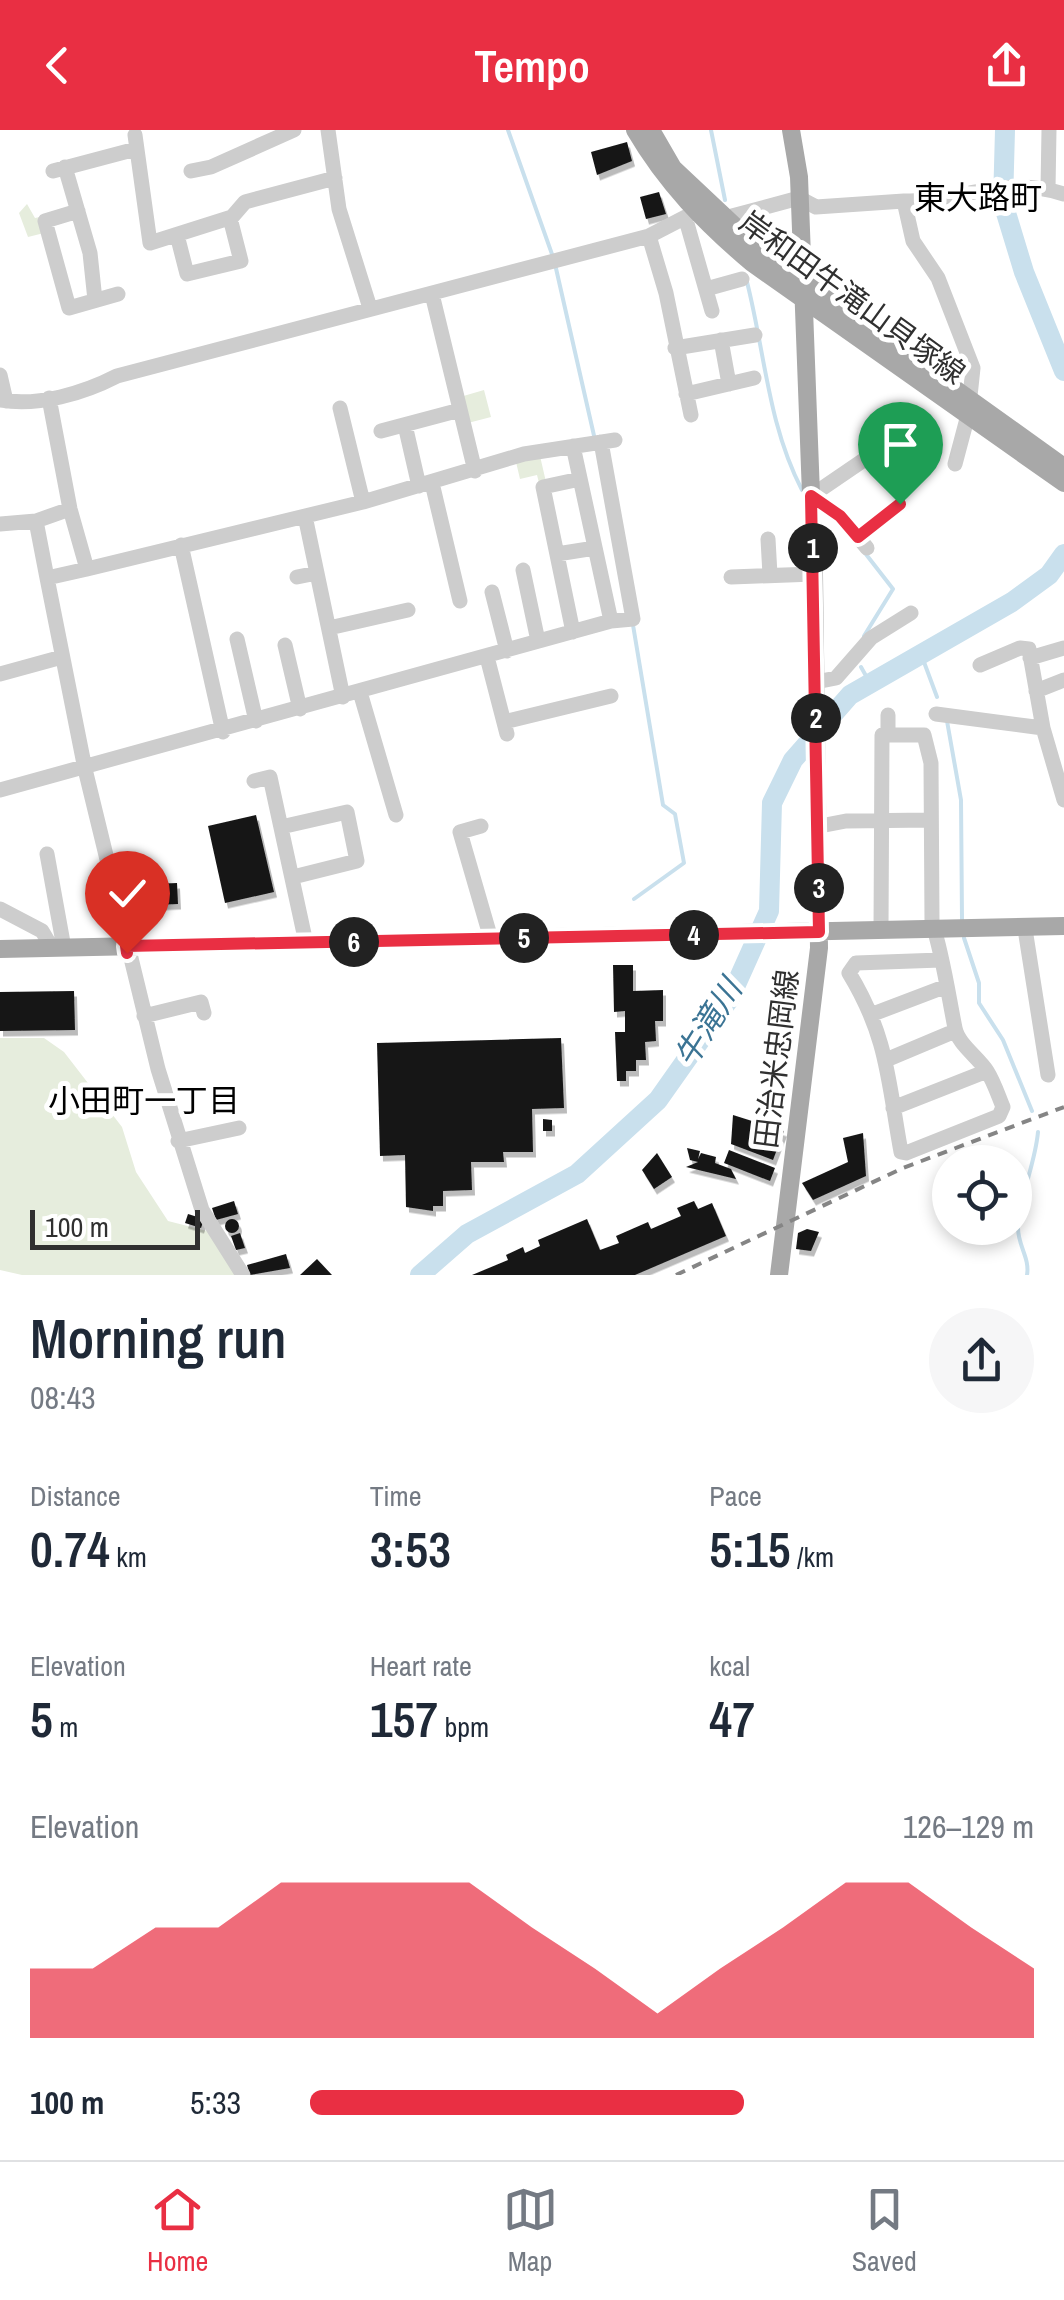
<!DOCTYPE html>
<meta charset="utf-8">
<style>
body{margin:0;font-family:"Archivo Narrow","Noto Sans JP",sans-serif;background:#f6f6f7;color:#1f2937;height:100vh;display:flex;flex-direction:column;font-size:38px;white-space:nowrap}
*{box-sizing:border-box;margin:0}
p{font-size:32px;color:#747a83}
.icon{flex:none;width:55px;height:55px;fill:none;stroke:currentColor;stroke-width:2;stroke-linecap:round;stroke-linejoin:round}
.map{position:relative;height:1145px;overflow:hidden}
.drawer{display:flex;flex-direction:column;background:#fff;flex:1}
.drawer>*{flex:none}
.fabs{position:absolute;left:932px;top:1015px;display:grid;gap:20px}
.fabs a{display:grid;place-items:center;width:100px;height:100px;border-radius:50%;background:#fff;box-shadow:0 5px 15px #0003;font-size:50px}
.scale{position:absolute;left:30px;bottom:25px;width:170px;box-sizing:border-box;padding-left:10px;border:5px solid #303030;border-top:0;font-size:28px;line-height:35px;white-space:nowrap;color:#303030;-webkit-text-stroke:8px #fff;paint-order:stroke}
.pin{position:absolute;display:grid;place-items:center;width:85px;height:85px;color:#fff;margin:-102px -42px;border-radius:50% 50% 50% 0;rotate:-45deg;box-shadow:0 0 10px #0007}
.pin .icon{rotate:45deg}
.km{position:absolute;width:50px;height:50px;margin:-25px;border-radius:50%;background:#222;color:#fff;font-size:28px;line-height:50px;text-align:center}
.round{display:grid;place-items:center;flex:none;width:105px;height:105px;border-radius:52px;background:#f6f6f7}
.head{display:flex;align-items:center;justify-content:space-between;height:170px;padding:0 30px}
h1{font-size:55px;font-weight:600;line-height:75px}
.figures{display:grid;grid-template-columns:repeat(3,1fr);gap:15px;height:170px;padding:10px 30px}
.figures div{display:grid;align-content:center}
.figures b{font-size:50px;font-weight:600}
.figures small{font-size:28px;font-weight:400}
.figures p{font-size:28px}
.chart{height:280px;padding:20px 30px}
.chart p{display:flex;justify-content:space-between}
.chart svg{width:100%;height:180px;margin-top:10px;fill:#e92f43;opacity:.7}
ul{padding:0 30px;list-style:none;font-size:32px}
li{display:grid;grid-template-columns:160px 120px 1fr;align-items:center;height:75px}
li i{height:25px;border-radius:12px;background:#e92f43}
header{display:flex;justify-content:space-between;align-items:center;height:130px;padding:0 30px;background:#e92f43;color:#fff;font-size:45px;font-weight:600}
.tabs{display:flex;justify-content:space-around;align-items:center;height:140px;border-top:2px solid #e0e1e3;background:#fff;font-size:28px;color:#747a83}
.tabs a{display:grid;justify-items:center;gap:5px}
.tabs .current{color:#e92f43}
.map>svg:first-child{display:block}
.green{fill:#e6eddd}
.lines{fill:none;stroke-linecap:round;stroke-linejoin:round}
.stream{stroke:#c9e0ed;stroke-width:4}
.river{stroke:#c9e0ed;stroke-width:20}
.building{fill:#171717;filter:url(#shadow)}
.minor{stroke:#cdcdcd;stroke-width:15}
.major{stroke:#a8a8a8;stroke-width:18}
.rail{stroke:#858585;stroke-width:4;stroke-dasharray:10 8;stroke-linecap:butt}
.route-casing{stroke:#fff;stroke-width:20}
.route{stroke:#e92f43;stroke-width:12}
.labels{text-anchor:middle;stroke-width:10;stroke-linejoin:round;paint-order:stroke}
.street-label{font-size:30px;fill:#303030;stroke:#fff}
.neighbourhood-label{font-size:32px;fill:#000;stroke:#fff}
.water-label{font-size:32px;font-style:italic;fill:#3b7494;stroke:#fff}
</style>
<header><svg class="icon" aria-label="back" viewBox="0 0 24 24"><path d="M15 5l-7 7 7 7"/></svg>Tempo<svg class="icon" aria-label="share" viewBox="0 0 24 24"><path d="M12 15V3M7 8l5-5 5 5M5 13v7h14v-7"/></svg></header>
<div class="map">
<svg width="1064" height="1145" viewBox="0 0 1064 1145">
<defs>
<filter id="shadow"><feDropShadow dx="3" dy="5.5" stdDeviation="0" flood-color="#0004"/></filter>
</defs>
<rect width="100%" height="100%" fill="#fff"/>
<!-- green -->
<path class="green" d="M27,74l8,14 5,-1 4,16 -16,4 -9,-24z
M484,260l7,27 -23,6 -8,-26z
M540,326l6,26 -7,1 -2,-8 -17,4 -4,-17z
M0,908h44l20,14 58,75 14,45 32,49 43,11 26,43h-215l-22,-5z"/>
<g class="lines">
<!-- stream -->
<path class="stream" d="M508,0l45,127
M711,0l14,70
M555,134l40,176
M747,152c18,71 21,143 55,208
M633,495l30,180 12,9 9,49 -50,36
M864,506l29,-47 -28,-36
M921,524l16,43
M861,537l9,16
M947,591l14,79 1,120
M964,808l15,45v20l24,37 29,71
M1027,1145c3,-17 -9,-29 -9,-47 2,-34 17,-63 20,-96"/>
<!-- river -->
<path class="river" d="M1005,0l-2,73 21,69 40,99
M420,1145l47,-41 110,-60 81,-74 72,-102 39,-87 3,-108 21,-43 57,-65 162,-93 37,-27 15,-21"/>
</g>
<!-- building -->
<path class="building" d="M627,12l5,19 -35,14 -6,-23z
M659,62l7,22 -20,5 -6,-22z
M256,685l18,77 -49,11 -17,-77z
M177,753l1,21 -24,1 -1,-21z
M613,835h20v26l30,-1v31h-8l1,20 -11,1 1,18h-10v11h-10v10h-9l-2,-49h10v-21l-11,1z
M74,861l1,39 -75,1v-39z
M561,908l3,70 -32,1 1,43h-30l1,10h-33l1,28 -29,1v15h-10v5l-27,-4 -1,-52 -25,1 -3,-113z
M733,985l51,16 -11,29 -42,-16z
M543,989l9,1v11h-9z
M863,1003l3,43 -53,24 -11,-17 46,-21 -5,-24z
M687,1018l13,3 -2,8 3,-6 15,4 -1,6 16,6 5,10 -50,-12 12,-5 -8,-2z
M729,1020l46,18 -5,13 -46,-18z
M657,1023l15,24 -18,12 -12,-19z
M234,1071l4,13 -22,6 -4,-12z
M694,1071l4,8 14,-6 14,33 -91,39h-163l36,-15 -2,-5 17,-8 2,6 15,-7 -2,-6 49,-21 13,31 19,-7 -3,-7 32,-14 3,7 30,-13 -4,-8z
M188,1084l16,5 -3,9 -16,-5z
M225 1096a7 7 0 1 1 14 0a7 7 0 1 1-14 0Z
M807,1099l12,3 -8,19 -15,-2 2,-16z
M240,1103l5,15 -9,2 -5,-14z
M286,1124l4,14 -40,7 -3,-10z
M317,1129l15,16h-32z"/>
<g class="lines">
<!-- minor -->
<path class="minor" d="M328,0l11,79 31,99
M135,5l15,108 82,-26 13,-15 90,-24
M65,37l25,86 5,47
M53,41l83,-22
M191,41l20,-4 83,-37
M1048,59l1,-59
M904,71c58,0 102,-26 160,-7
M78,81l-33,10 24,87 49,-14
M732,86l67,-18 17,9 88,-6 9,40 25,37 35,90 -5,47 -13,49
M686,90l26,91
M177,105l10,39 54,-13 -11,-43
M649,106l17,57 25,122
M706,159l36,-10
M432,164l43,177
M721,210l8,44
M675,218l80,-13
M0,245l6,26
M686,264l68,-16
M49,268l21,111 17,60 -40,9 38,191 73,300 44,141 41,65
M0,270c38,7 84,-7 117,-24l532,-140 56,-29
M340,278l23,94
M405,295l14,61
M381,301l79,-21
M573,316l38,175
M432,353l28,118
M305,386l38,181
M36,391l11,57
M0,394l36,-3 34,-12
M858,407l42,-33
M768,409l2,36
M181,415l42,187
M867,418l-26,-32 -30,-20 63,-43
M557,424l38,-6
M87,439l276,-67 161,-48 91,-14
M523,440l15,71
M297,447l20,-4
M731,447l83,-3
M492,462l15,59
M329,498l79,-18
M573,502l-30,-145 37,-8
M237,509l19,82
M285,515l15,64
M487,527l20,77
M1030,528l34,-10
M980,535l40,-17 9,1 14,79 21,72
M0,544l62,-17
M816,552l20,-4 35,-40 40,-25
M1036,561l28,-11
M360,562l36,123
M936,584l107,14
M888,585v20
M504,592l107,-26
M254,651l16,-4 36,166
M0,660l611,-169 22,-2 -32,-177
M481,696l-21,6 31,107
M820,696l26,-5 84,-1
M281,697l66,-15 10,49 -64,16
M47,724l17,94
M0,779l42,22 10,17
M1025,799l23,146
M881,800l1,-195h42l7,28 1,159c11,34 16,71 23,106 3,16 23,29 32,43 7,11 11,24 16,36l-4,9 -93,37 -5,-1c-13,-71 -13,-115 -52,-179l7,-10 85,-3
M873,884l71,-27
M144,886l57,-14 3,11
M886,930l69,-29
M893,978l94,-37
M178,1011l61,-13"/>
<!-- major -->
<path class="major" d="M635,0c31,53 70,93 117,133l312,220
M651,0l22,38 85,80 306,219
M0,819l1064,-23
M779,1145l40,-327 -5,-374 -15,-397 -8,-47"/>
<!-- rail -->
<path class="rail" d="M676,1145l227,-107 161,-61"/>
</g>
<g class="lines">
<defs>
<path id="route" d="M127,823l-1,-7 693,-14 -8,-436 29,20 18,21 42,-33"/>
</defs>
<!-- route casing -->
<use href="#route" class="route-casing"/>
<!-- route -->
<use href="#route" class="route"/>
</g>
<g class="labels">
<!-- street labels -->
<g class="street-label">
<text transform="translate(852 168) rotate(36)" y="10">岸和田牛滝山貝塚線</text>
<text transform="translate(777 929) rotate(-83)" y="10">田治米忠岡線</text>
</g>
<!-- neighbourhood labels -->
<g class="neighbourhood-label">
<text x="978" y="79">東大路町</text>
<text x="144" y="982">小田町一丁目</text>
</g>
<!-- water labels -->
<g class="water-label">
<text transform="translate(708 893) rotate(-58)" y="11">牛滝川</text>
</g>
</g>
</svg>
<div class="fabs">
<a><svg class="icon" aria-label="locate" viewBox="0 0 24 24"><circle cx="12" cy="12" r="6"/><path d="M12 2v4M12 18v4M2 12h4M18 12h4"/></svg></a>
</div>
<div class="scale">100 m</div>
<div class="pin" style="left:900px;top:374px;background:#1e9e55"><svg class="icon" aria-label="arrive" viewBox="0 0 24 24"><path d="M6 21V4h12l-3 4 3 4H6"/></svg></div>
<div class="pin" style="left:127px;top:823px;background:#d93025"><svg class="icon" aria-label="check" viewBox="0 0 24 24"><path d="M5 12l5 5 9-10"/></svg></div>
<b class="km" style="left:813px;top:418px">1</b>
<b class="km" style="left:816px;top:588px">2</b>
<b class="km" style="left:819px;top:758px">3</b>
<b class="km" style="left:694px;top:805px">4</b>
<b class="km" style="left:524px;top:808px">5</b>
<b class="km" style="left:354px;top:812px">6</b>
</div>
<section class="drawer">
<div class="head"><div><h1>Morning run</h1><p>08:43</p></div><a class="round"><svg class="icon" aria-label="share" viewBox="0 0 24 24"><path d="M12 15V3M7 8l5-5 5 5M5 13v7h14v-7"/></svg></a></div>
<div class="figures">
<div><p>Distance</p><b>0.74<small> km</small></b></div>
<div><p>Time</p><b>3:53</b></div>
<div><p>Pace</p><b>5:15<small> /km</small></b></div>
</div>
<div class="figures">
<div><p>Elevation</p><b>5<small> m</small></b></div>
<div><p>Heart rate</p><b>157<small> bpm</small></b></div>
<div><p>kcal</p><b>47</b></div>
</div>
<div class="chart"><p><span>Elevation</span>126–129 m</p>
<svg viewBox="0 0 160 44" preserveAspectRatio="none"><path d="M0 44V27L10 27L20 17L30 17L40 6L50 6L60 6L70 6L80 17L90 27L100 38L110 27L120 17L130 6L140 6L150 17L160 27V44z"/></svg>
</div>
<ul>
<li><b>100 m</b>5:33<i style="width:60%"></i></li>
</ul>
</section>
<nav class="tabs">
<a class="current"><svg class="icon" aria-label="home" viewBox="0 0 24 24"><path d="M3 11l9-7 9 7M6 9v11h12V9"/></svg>Home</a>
<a><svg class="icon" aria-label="map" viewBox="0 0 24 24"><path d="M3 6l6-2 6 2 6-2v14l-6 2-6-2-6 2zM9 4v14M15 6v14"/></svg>Map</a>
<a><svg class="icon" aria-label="saved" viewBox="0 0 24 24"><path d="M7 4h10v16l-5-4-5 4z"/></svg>Saved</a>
</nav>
